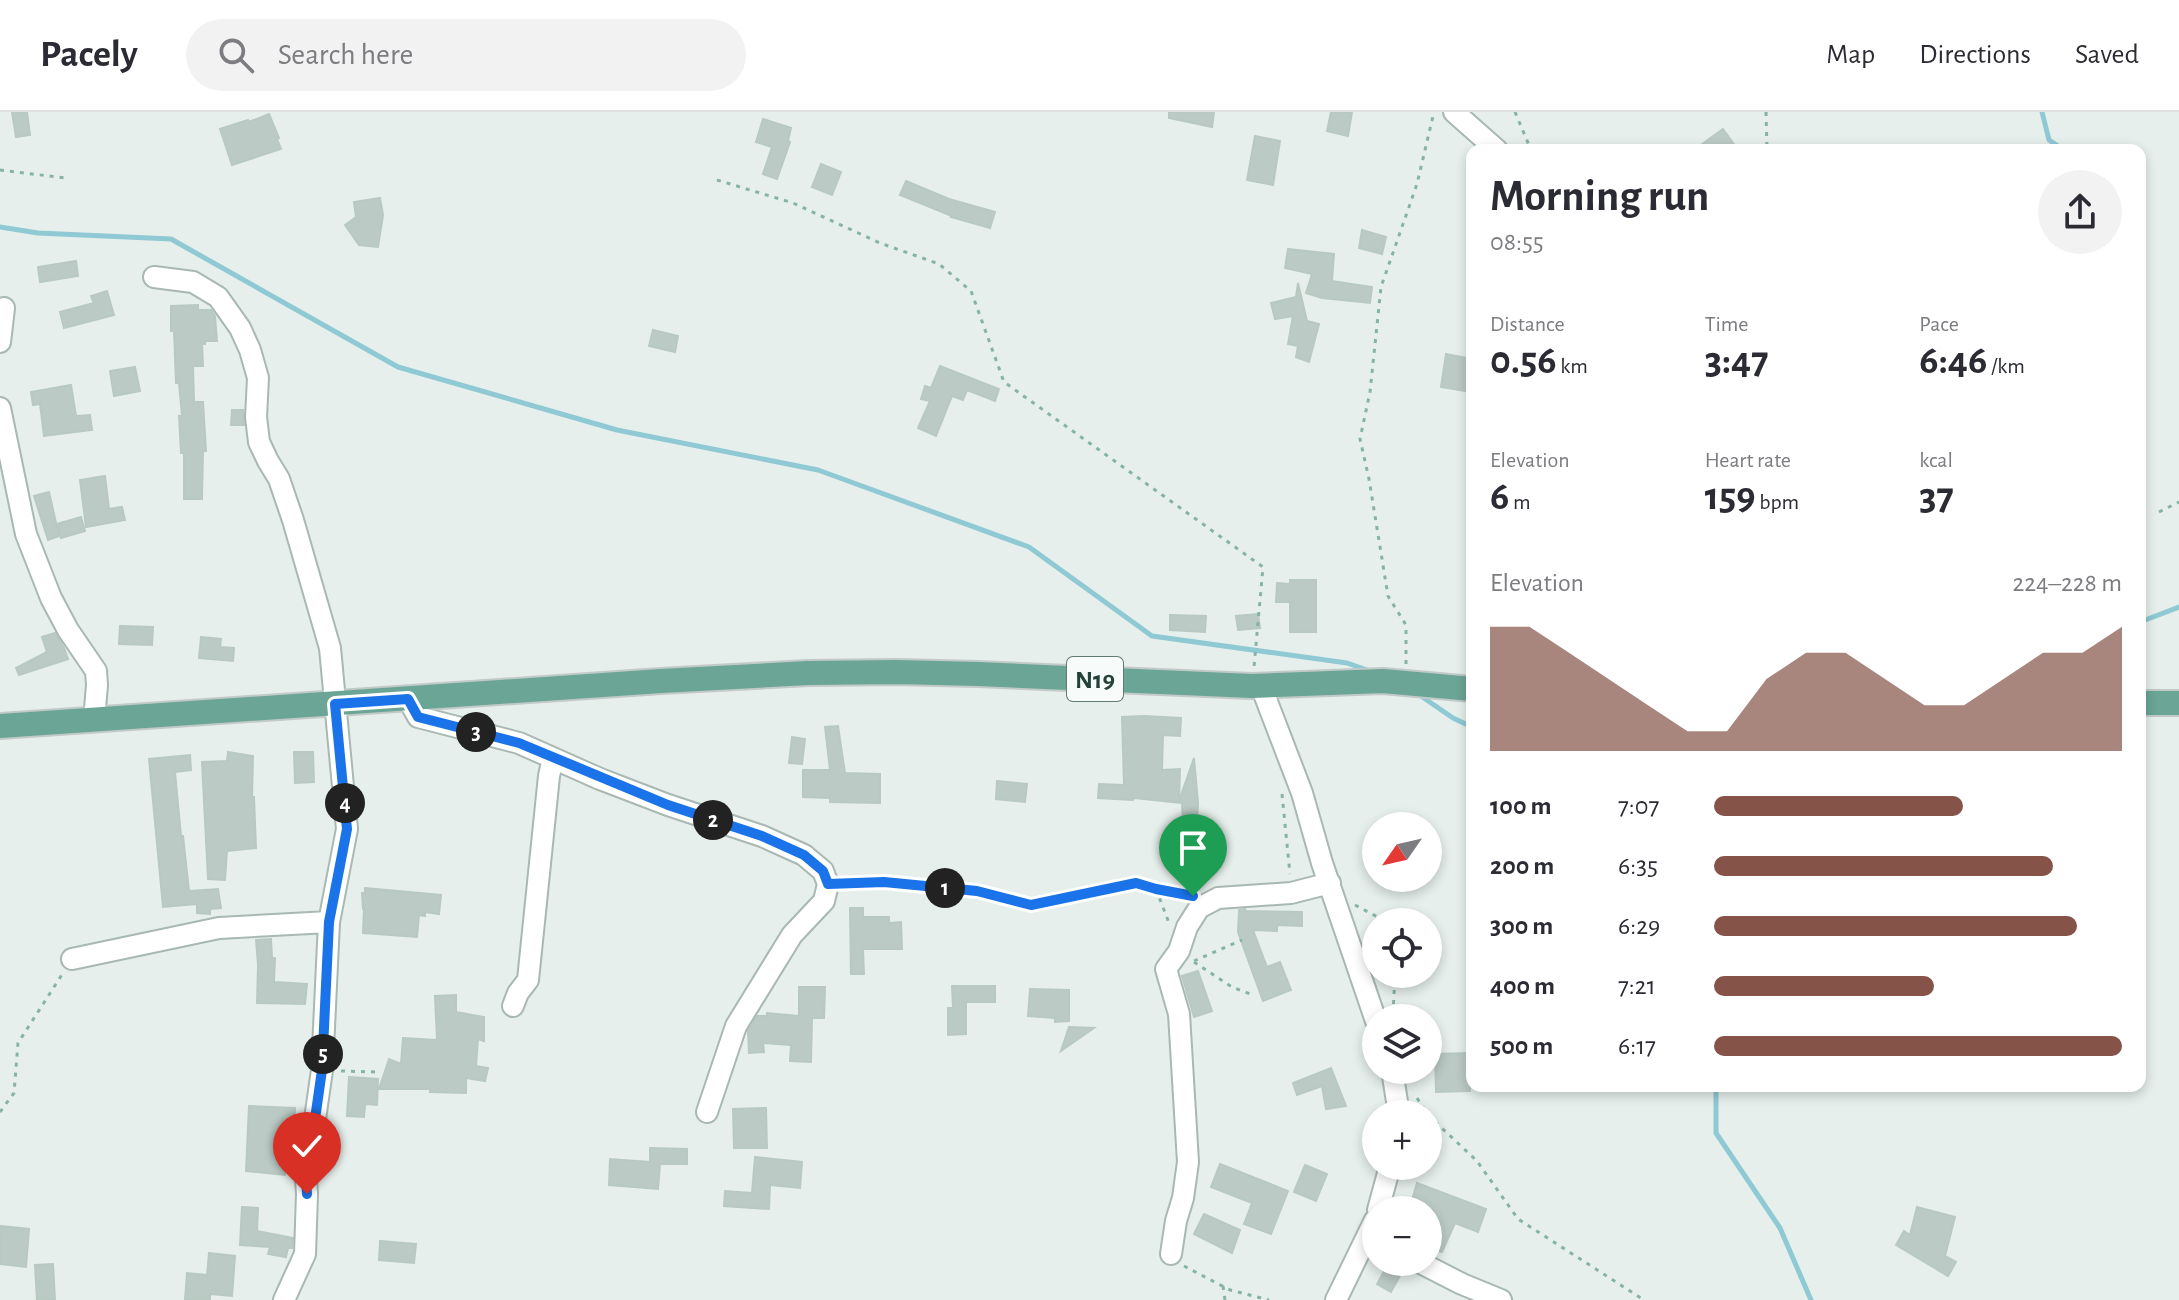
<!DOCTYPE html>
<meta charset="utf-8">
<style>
body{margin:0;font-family:"Alegreya Sans",sans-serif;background:#f2f2f3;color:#2b2b33;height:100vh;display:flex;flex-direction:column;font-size:30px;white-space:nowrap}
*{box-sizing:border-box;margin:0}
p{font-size:26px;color:#7c7c81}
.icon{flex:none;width:44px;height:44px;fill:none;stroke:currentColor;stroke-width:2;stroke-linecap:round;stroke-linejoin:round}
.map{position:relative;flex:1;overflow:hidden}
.side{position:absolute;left:1466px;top:32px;width:680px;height:948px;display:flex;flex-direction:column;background:#fff;border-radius:16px;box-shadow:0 4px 12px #0003}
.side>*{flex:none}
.needle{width:52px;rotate:236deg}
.controls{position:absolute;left:1362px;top:700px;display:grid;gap:16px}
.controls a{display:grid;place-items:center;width:80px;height:80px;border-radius:50%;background:#fff;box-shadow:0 4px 12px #0003;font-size:40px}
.pin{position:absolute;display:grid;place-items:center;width:68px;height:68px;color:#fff;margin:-82px -34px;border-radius:50% 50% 50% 0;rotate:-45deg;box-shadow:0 0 8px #0007}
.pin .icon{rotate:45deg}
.km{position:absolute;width:40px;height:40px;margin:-20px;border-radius:50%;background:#222;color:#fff;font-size:22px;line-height:40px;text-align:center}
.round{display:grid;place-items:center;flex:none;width:84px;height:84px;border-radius:42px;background:#f2f2f3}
.head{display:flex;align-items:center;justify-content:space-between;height:136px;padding:0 24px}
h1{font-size:44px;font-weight:700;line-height:60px}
.metrics{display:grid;grid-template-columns:repeat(3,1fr);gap:12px;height:136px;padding:8px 24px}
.metrics div{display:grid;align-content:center}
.metrics b{font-size:40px;font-weight:700}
.metrics small{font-size:22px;font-weight:400}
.metrics p{font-size:22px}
.chart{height:224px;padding:16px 24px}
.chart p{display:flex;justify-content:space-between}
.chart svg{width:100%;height:144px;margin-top:8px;fill:#855347;opacity:.7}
ul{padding:0 24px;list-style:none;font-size:26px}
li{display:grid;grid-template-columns:128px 96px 1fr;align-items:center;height:60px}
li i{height:20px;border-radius:10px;background:#855347}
header{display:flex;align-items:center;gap:48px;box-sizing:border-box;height:112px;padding:0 40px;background:#fff;border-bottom:2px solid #e1e1e2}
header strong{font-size:38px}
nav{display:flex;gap:44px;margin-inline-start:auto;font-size:28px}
.search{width:560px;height:72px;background:#f2f2f3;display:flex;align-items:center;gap:20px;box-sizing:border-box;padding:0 28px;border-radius:44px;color:#7c7c81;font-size:30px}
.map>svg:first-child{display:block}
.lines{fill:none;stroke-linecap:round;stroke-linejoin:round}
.stream{stroke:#8ec9d4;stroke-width:5}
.building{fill:#bbcac4;stroke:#b8c9c2;stroke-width:2}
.minor-casing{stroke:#a8b8b2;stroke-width:24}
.primary-casing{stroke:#c2cac8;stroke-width:28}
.path{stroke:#86b3a5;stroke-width:3;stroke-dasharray:4 6;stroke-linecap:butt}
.minor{stroke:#fff;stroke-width:20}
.primary{stroke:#6aa596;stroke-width:24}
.route-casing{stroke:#fff;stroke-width:16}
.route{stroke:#1a73e8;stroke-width:10}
.labels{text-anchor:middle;stroke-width:8;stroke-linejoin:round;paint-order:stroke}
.shield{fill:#f7fbf9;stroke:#637a73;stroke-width:2}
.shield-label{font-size:26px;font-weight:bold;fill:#24423a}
</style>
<header>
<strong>Pacely</strong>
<div class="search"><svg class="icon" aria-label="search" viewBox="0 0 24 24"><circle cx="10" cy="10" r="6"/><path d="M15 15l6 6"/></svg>Search here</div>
<nav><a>Map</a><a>Directions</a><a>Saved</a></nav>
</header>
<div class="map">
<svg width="2179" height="1188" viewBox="0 0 2179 1188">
<rect width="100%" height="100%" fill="#e6efeb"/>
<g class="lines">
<!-- stream -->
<path class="stream" d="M2042,0l7,28 15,10
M0,115l38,6 133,6 227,128 219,63 201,40 211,77 123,89 195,27 23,8
M2140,510l39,-15
M1418,582l35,24 19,9
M1716,974v47l64,95 31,72"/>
</g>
<!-- building -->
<path class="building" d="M12,0h15l3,23 -14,2z
M1169,0h45l-2,15 -43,-9z
M1331,0h21l-4,24 -21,-5z
M269,2l10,24 -2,1 4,10 -49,16 -12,-36 28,-9 1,2z
M763,7l28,9 -3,13 2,1 -13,37 -14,-5 9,-27 -16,-5z
M1723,17l15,21h-44z
M1255,24l25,5 -7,44 -26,-5z
M821,52l20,8 -9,23 -20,-8z
M906,69l43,18 46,13 -5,16 -39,-11 1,-1 -52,-21z
M380,86l3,17 -5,32 -19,-2 -14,-20 11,-8 -2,-15z
M1362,118l24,7 -4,17 -23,-6z
M1288,137l46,5 -2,27 40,6 -2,16 -48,-5 -16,-5 6,-19 -27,-6z
M76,149l2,15 -38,6 -2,-15z
M1298,171l9,38 12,3 -10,38 -13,-5 2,-11 -10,-2 5,-28 -18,3 -4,-16 25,-6z
M107,179l7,24 -50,13 -4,-16 34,-9 -3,-7z
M198,193v5h13l4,6 2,25h-12v3h-3l1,22h-10l1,36h9l3,49h-3l-1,48h-18v-46h-3l-2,-37h3l-3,-33h-3l-2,-52h-3v-25z
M653,218l25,6 -3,16 -26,-6z
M1446,242l26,5 -6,32 -25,-4z
M940,254l59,23 -4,12 -28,-11 -4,10 -11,-4 -16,40 -18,-8 12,-27 -9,-2 4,-13 6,2z
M135,255l5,24 -26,5 -4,-25z
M71,273l5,31 14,-1 2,15 -48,6 -4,-32 -7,1 -2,-13z
M232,298h11l1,15h-13z
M105,364l4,33 13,-2 3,13 -39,7 -6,-47z
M49,380l10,44 -11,4 -14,-44z
M81,405l4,14 -24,7 -4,-14z
M1290,468h26v52h-26v-30h-14l1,-19 13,1z
M1258,502l2,14 -22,2 -2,-14z
M1170,503l36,1 -1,16 -35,-2z
M120,514l33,1 -1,18 -33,-1z
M55,521l9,15 4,11 -49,16 -3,-7 31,-16 -5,-15z
M201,525l20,2 -1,8 14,1 -1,13 -34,-3z
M1145,604l36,2 -1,18 -17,-1 -1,35 18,-1 -1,32 15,-43 4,45 -1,20 -14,1 -1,-21 -48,-5 -1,2 -35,-2 1,-14 25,1 -2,-68z
M838,614l7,47 35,1v29l-50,-1v-4l-27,-1v-27h27l-5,-43z
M792,625l13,2 -3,25 -13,-1z
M228,640l25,4 -1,41h2l2,51 -29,3 -2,29 -17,-1 -6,-117 25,-1z
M294,640h19l1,30 -19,1z
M190,643l1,15 -16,2 6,64h2l6,55 29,-2 3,19 -11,1v5l-13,-1v-9l-34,3 -14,-148z
M997,669l30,3 -2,18 -29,-3z
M365,776l76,7 -2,19 -14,-2v4l-6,-1 -2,22 -54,-4 1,-24h-1l-1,-16h3z
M850,796h13v9h26v6l12,-1 1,27h-39l1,25h-13z
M1245,797l1,2 56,1v14l-25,-1v6l-24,-1 14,37 13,-5 11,28 -28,11 -25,-69 1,-22z
M271,827l1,19h3l-1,24 33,2 -2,20 -48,-1 1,-38 -2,-25z
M1198,859l14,40 -18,6 -12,-41z
M952,874h43v16h-29v32l-18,1v-27h5z
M799,875h26l-1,31h-12l-1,44 -21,-1 1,-16 -28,-2 1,9 -15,1 -1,-22 9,-15h10v-3l32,3z
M1030,877l39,1v31l-14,1v-4l-27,-2z
M456,883v17l28,5v24l-6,-2 -2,27 12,2 -3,13 -19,-3v15l-36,-1v-3h-51l10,-30 12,5 2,-26 34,2 -2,-44z
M1069,915l25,1 -33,23z
M1468,941l2,38 -34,1 -1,-38z
M1331,956l15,38 -20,3 -4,-23 -25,9 -4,-12z
M349,965l29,2 -1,26 -12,-1 -1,13 -17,-1z
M249,994l46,2 -2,30h3l-1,13 -1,6h-8l-1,18 -39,-4z
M766,996l1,40h-33l-1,-39z
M650,1036l37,1v15h-27l-2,25 -49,-4 1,-26 40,3z
M755,1045l47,5 -2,26 -30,-3 -1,24 -45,-3 1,-15 27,2z
M1220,1052l68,27 -17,43 -27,-10 8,-21 -41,-16z
M1305,1053l22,9 -11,27 -22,-9z
M1417,1071l69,26 -8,23 -23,-9 -13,29 -12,-3 4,-15 -6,-3v-21h-19z
M242,1095l16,1 -1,23 36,7 -1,10h-4l-2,9 -18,-3 2,-7 -30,-2z
M1917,1095l38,10 -10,39 11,6 -8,14 -52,-31 8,-14 6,4z
M1204,1102l36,16 -8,23 -38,-19z
M1,1114l28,3 -3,38 -26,-3z
M380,1129l36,3 -2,19 -35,-3z
M209,1141l26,3 -3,40 -22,-2v6h-25l2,-27 20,2z
M53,1152l2,36h-18l-2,-35z
M1387,1154l14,8 -10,18 -14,-8z"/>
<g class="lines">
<defs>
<path id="minor" d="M1454,0l43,38
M154,165l39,5 25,15 22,31 10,22 8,28 -2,39 3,25 9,19 11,18 14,41 37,128 17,181 -18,93 -7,148 -9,63 -8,32 2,29 -2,60 -21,46
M0,230l4,-34
M0,296l26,126 25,64 17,32 28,41 1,14 -3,35
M1261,574l41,107 20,70 54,158
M408,587l10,18 101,26 81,36 68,26 94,31 42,19 19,16 5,13 -4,17 -32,34 -56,91 -29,86
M72,847l147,-31 110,-6
M513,894l5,-13 10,-13 21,-204 4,-18
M1392,958l7,44
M1378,1098l12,-44
M1171,1142l5,-33 7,-23 5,-36 -9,-148 -13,-45 13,-18 8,-24 12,-19 19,-10 73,-5 39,-10
M1419,1150l43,22 39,16
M1336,1188l39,-80"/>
<path id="primary" d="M2140,591h39
M0,614l661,-45 147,-8 89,-1 81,2 274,12 131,-5 89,8"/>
</defs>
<!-- minor casing -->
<use href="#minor" class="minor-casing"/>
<!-- primary casing -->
<use href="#primary" class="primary-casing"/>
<!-- path -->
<path class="path" d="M1515,0l16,38
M1766,0l1,38
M0,58l65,8
M717,68l76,23 87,40 59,21 32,27 33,91 259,185 -9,100
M2159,400l20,-10
M1406,552v-39l-18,-29 -19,-117 -9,-40 10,-47 11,-105 36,-103 17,-72
M1282,682l8,80
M847,771l37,-1 93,9 54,14 105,-22 50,12
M1156,777l13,34
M1355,793l32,17
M1194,849l48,-21
M1194,850l38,25 21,8
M1393,902l2,-40
M341,959l37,1
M1417,986l12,18 48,45 41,58 126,81
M0,1000l14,-19 4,-50 45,-70
M1184,1154l46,24 39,10
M1223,1174l2,14"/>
<!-- minor -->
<use href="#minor" class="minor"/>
<!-- primary -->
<use href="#primary" class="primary"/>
</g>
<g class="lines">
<defs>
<path id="route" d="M307,1082l-2,-29 8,-32 9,-63 7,-148 18,-93 -12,-125 73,-5 10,18 101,26 149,62 94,31 42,19 19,16 5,13 56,-2 93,9 54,14 105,-22 20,6 37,7"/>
</defs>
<!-- route casing -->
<use href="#route" class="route-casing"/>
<!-- route -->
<use href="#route" class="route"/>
</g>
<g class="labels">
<!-- shield labels -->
<rect class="shield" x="1067" y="545" width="56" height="44" rx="6"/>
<g class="shield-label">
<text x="1095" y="576">N19</text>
</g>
</g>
</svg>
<div class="controls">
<a><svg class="needle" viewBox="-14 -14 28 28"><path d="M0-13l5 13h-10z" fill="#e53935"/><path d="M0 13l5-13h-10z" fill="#7c7c81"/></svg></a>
<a><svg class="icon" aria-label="locate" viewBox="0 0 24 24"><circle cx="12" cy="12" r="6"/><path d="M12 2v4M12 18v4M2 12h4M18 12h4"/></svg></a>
<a><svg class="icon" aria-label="layers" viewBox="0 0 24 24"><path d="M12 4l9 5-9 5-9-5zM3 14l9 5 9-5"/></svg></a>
<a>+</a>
<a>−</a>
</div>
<div class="pin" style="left:1193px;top:784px;background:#1e9e55"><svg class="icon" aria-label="arrive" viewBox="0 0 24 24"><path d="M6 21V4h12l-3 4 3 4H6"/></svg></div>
<div class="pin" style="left:307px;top:1082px;background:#d93025"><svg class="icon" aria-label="check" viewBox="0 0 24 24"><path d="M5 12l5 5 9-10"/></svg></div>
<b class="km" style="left:945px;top:776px">1</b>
<b class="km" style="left:713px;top:708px">2</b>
<b class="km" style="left:476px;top:620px">3</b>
<b class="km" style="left:345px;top:691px">4</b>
<b class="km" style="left:323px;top:942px">5</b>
<section class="side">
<div class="head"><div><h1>Morning run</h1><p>08:55</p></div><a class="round"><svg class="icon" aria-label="share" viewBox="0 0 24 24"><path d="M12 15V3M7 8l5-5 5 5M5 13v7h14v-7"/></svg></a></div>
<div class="metrics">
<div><p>Distance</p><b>0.56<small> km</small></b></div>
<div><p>Time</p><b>3:47</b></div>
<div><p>Pace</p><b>6:46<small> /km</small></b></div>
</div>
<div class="metrics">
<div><p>Elevation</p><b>6<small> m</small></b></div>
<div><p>Heart rate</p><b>159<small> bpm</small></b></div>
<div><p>kcal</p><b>37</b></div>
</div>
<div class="chart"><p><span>Elevation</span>224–228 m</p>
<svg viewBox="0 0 160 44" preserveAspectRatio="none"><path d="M0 44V6L10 6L20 14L30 22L40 30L50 38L60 38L70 22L80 14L90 14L100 22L110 30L120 30L130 22L140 14L150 14L160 6V44z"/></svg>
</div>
<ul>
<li><b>100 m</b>7:07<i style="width:61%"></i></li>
<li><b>200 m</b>6:35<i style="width:83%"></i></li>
<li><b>300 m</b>6:29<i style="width:89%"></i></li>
<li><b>400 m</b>7:21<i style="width:54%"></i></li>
<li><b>500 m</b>6:17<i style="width:100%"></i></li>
</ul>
</section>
</div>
